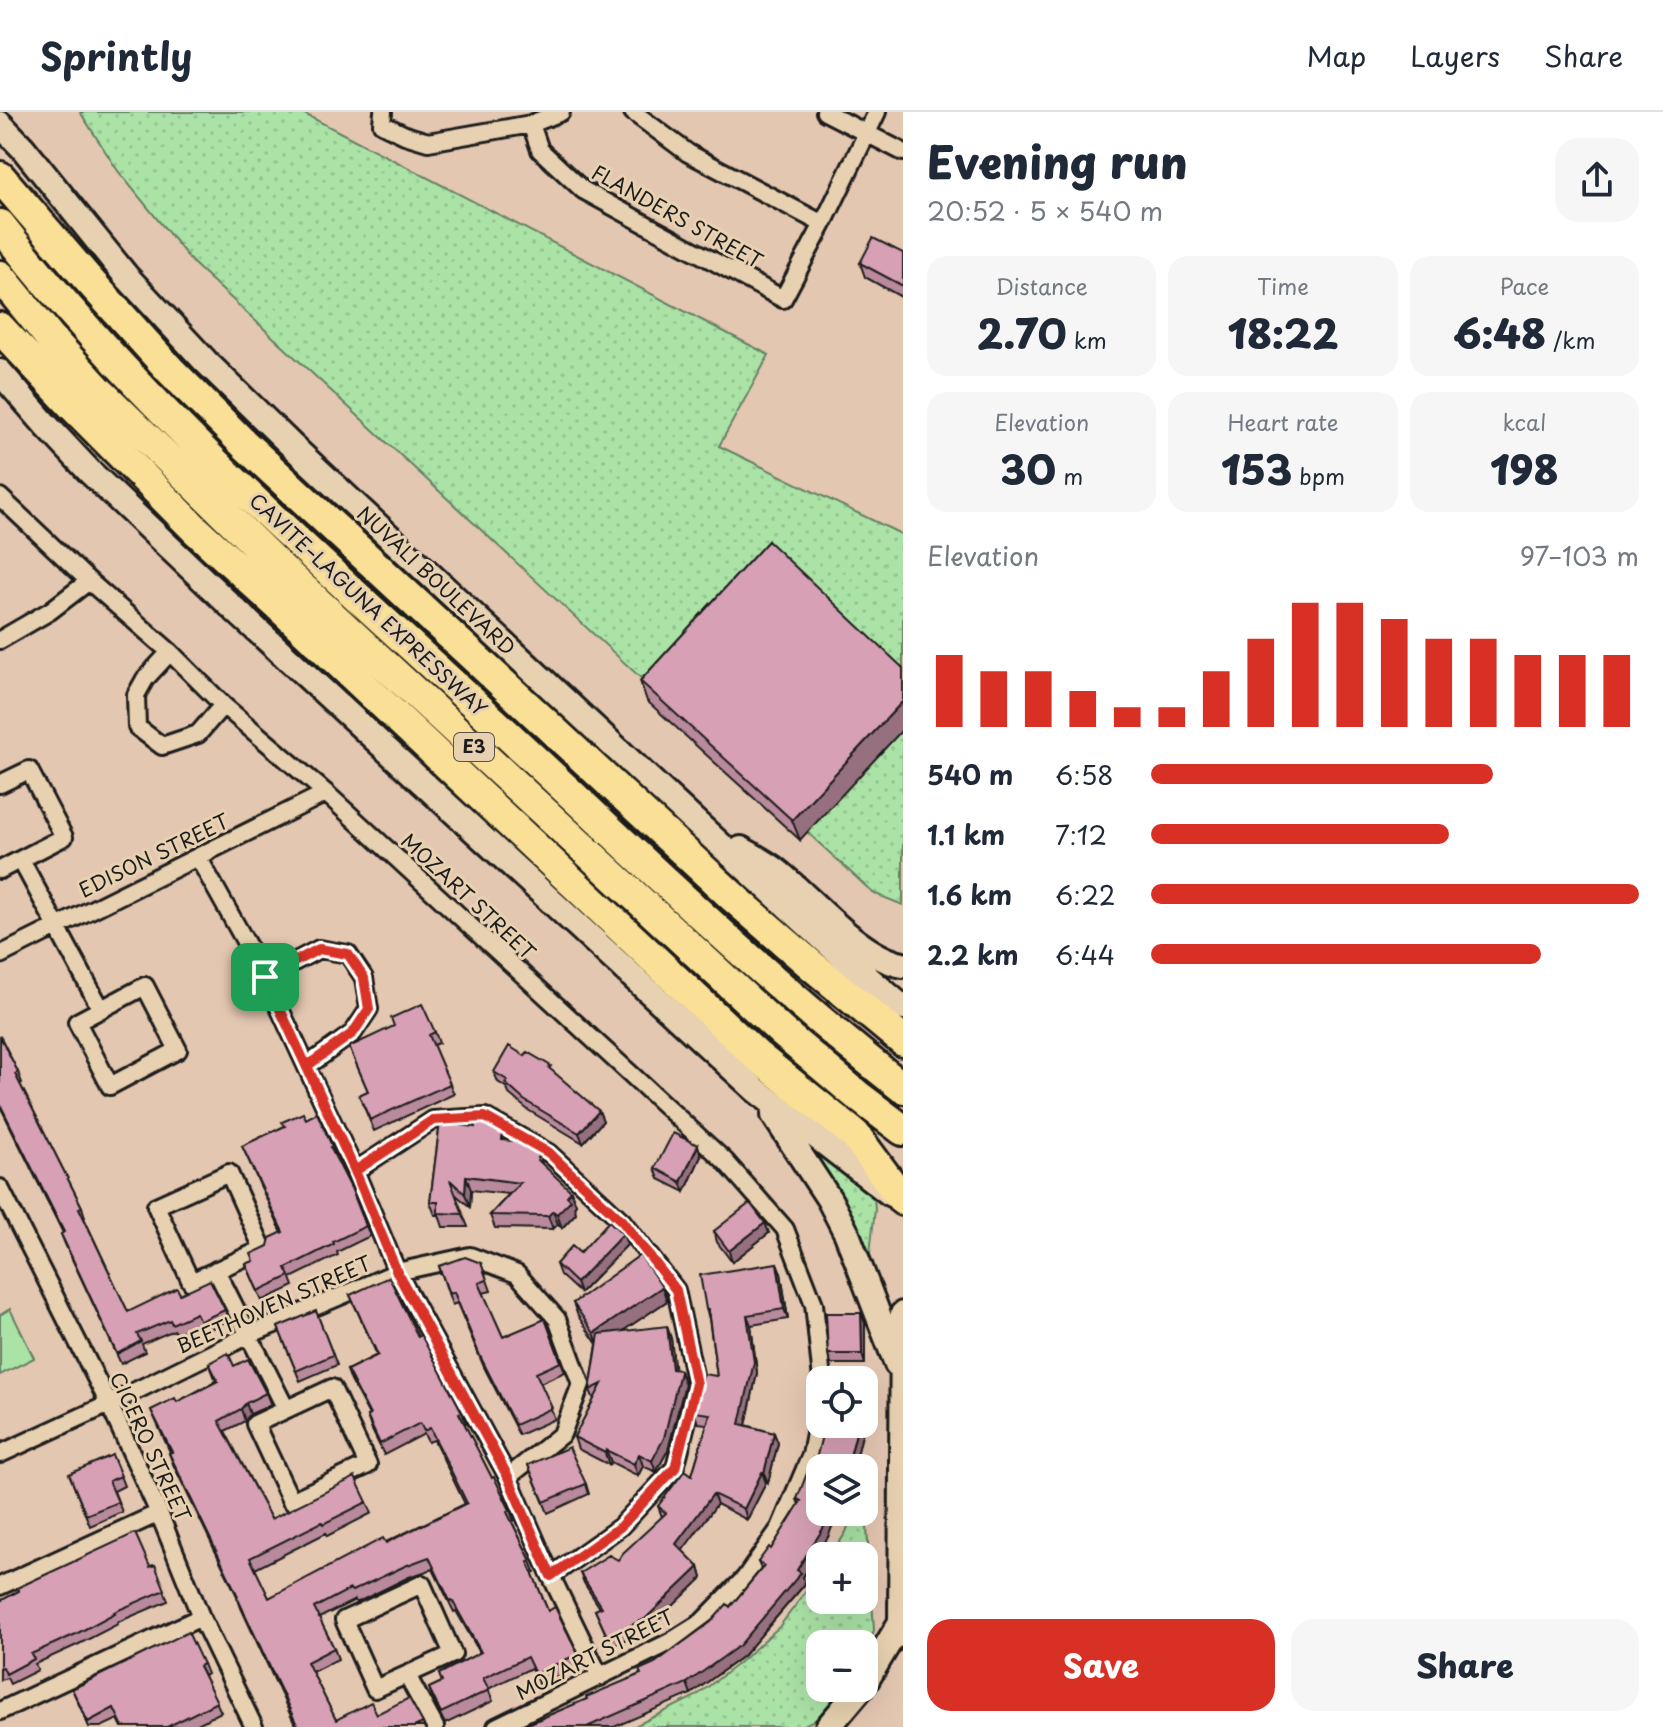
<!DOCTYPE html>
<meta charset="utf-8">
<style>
body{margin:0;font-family:"Playpen Sans",sans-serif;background:#f6f6f7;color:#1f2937;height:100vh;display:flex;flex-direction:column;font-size:30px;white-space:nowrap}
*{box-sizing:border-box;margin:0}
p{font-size:26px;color:#747a83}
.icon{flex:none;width:44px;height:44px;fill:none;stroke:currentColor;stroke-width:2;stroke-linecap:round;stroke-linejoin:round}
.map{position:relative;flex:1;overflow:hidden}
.sheet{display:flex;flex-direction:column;background:#fff;width:760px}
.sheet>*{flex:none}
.tools{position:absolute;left:806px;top:1254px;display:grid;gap:16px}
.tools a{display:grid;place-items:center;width:72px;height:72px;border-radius:16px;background:#fff;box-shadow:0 8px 32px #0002;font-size:40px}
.pin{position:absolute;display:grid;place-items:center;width:68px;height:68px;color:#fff;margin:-34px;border-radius:16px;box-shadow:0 4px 12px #0006}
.round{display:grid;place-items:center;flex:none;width:84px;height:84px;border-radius:24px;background:#f6f6f7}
.overview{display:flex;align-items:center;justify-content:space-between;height:136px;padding:0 24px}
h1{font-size:44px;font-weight:800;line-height:60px}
.figures{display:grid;grid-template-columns:repeat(3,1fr);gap:12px;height:136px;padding:8px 24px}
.figures div{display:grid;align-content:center;border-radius:20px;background:#f6f6f7;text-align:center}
.figures b{font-size:40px;font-weight:800}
.figures small{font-size:22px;font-weight:400}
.figures p{font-size:22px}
.chart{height:224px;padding:16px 24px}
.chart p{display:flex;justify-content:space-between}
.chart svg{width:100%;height:144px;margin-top:8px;stroke:#d93025;stroke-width:6}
.action{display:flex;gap:16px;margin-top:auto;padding:16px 24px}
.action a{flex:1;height:92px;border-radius:24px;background:#d93025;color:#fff;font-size:32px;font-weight:800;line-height:92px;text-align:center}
.action a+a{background:#f6f6f7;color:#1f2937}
ul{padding:0 24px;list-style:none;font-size:26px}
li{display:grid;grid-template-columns:128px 96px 1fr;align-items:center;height:60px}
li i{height:20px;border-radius:10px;background:#d93025}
header{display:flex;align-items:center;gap:48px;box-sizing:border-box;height:112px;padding:0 40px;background:#fff;border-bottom:2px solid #e0e1e3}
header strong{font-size:38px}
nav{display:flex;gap:44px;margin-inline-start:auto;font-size:28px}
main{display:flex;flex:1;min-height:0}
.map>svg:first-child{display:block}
.grass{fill:url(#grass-dots);stroke:#648062;stroke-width:2}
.garden{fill:#abe3a7;stroke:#648062;stroke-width:2}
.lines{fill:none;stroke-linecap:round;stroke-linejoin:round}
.minor-casing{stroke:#1c1c1c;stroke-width:22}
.secondary-casing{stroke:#1c1c1c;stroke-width:30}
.motorway-casing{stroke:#1c1c1c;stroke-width:36}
.minor{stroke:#e7d1b0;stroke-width:16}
.secondary{stroke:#e7d1b0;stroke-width:24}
.motorway{stroke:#fadf96;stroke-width:30}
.wall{fill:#b98a9c;stroke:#1c1c1c;stroke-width:2}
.shaded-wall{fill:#96707f;stroke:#1c1c1c;stroke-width:2}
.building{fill:#d7a0b5;stroke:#1c1c1c;stroke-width:2}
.route-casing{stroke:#fff;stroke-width:16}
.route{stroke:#d93025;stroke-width:10}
.labels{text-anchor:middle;stroke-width:6;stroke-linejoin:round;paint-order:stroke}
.shield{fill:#e7d1b0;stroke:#595248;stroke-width:2}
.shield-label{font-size:18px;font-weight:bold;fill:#1c1c1c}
.street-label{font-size:20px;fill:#1c1c1c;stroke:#e7d1b0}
</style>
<header>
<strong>Sprintly</strong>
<nav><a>Map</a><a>Layers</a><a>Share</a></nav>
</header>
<main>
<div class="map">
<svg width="903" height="1615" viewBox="0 0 903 1615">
<defs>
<pattern id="grass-dots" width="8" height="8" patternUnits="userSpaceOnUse" patternTransform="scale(2)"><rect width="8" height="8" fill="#abe3a7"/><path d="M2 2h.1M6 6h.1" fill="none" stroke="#93c28f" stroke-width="1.8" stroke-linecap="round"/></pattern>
</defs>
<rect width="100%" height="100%" fill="#e4c7b1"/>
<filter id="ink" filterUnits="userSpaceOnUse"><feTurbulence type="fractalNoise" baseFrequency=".0125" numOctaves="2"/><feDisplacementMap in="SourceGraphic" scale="16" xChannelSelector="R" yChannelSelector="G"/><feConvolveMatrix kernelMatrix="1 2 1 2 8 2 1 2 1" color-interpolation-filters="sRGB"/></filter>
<g filter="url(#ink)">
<!-- grass -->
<path class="grass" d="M80,0h221l468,243 -50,91 184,89v370l-30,-12 -680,-630 -75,-92z
M806,1034l68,51 1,12 -7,62 -21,-63z
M864,1373l10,145 -9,30 -1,2v-18h-44v44h29l-3,4 -31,28 -15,7h-167l63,-31 43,-33 40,-36 41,-54v27h44v-44h-33l15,-24 7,-20h11z"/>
<!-- garden -->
<path class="garden" d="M10,1197l24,49 -34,17v-60z"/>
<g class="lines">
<defs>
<path id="minor" d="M383,0l-1,12 23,11 23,7 103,-18 30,-12
M633,0l55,41 135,71
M825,0l78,40
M531,12l9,26 43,40 200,109 40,-75 54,-112
M0,385l89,84 81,71 53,53 103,88 399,368 60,68 29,75 8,76
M0,528l50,-29 39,-30
M170,540l-25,27 -9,16 1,32 25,19 36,-12 25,-29
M0,672l29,-14 35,67 -64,33
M198,745l67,120 90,194 42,101 111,205 43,99 49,101
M21,748l80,149
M0,843l326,-162
M265,865l54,-28 29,5 16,24 5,31 -16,24 -46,33
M145,874l33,64 -68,36 -33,-64z
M355,1059l78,-51 52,-3 64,36 73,68 54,69 20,94 -21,84 -55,59 -69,49
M229,1061l34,76 -72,33 -35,-76z
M0,1076l109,216 50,109 42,104 53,110
M216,1158l70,139
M332,1276l36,77 -77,36 -36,-77z
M0,1342l109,-50 140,-69 148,-63 73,-16 47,18 40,45 24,65 -19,50 -54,43
M422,1472l31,70 -78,35 -31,-69z
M0,1474l159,-73
M407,1563l28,52
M0,1599l201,-94
M496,1615l174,-85 32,-20 43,-44 35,-50 31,-73 9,-49"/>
<path id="secondary" d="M0,12l23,24 103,128 80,86 87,85 399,372 150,137 61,52
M0,260l45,52 45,48 142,135 524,483 135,104
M741,737c12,7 26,14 37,23 35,28 81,85 125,93
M774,1003l55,84 18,35 50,130
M903,1202l-2,308 2,13
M864,1572l37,-62
M828,1615l33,-39"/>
<path id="motorway" d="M0,65l86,100 84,93 74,74 490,454 76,66 93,77
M0,113c140,181 314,331 482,486 138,127 273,261 421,377
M0,164l52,64 46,50 176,172 508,470 76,64 45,34
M0,216l73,78 123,124 86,79 474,446 99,80 48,65"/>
</defs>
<!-- minor casing -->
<use href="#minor" class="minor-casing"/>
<!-- secondary casing -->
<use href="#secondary" class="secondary-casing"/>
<!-- motorway casing -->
<use href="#motorway" class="motorway-casing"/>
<!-- minor -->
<use href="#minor" class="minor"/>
<!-- secondary -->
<use href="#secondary" class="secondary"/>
<!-- motorway -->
<use href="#motorway" class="motorway"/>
</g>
<!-- wall -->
<path class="wall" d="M903,141v45l-38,-21 -5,-14z
M768,429l32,299 -153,-139 -7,-20z
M435,920l4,11 -6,2 21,49 -80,37 -15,-36 9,-4 -19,-44z
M0,924l18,36 4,11 -2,1 62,123 3,10 -1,1 44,94 52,-18 45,16 4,10 -25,12 -4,-9 -24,11 -2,-4 -32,14 3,8 -24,12 -56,-120 -4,-10 2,-1 -63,-127z
M525,944l27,15 47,40 4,10 -20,22 -55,-33 -19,-16 -2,-6 -9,-6 -4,-10z
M306,1007l26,27 4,10 -1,1 16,31 19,48 -33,16 1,3 -47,23 3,8 -32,15 -16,-37 8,-3 14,-15 14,-13 -40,-87 43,-20z
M440,1010l98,27 4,15 34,40 -2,3 2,6 -14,15 -4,-4 -5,5 -58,-1 -5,-13 19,-21 -38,-4 -1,17 -15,-13 13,33h-25l-4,-12h-4l-5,-13z
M701,1044l-16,36 -26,-13 -4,-11z
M765,1111l4,10 -37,29 -15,-20 -3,-11z
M627,1133l-47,48 -20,-18 -4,-11 24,-11z
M481,1151l10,28 -8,2 20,44 42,-18 20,53 -25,11 15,36 -36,16 -35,-68 -27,-64 -5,2 -13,-39z
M777,1151l4,10 7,46 -37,6 6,48 -11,52 28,8 4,10 -10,40h-2l-19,37 -30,-16 -35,46 17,17 3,11 -53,51 -38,17 -16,-36 5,-2 -16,-25 -4,-10 38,-13 44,-43 -4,-11 34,-31 15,-51 -9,-1 -4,-11 23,-36 -8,-57 -3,-10z
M350,1183l68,42 44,75 4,11 -2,1 28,54 18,32 4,11 -2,1 19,39 4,11 -3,1 16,38 30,43 4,11 -43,20 -8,-17 -43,21 5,12 -48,23 -12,-24 -4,-12 13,-6 -3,-8 41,-21 -24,-42 -2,1 -21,-43 -24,8 -53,26 -1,-3 -36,18 15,30 4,11 -26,13 24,48 41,-6 46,9 1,4h-128l-55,-119 -4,-12 -64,-132 -4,-11 1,-1 -19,-42 26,-8 39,-21 -7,-18 25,3 32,27 5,12 -21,9 -5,7 -20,10 46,88 96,-17 5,11 -45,23 -1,-3 -71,36 14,29 196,-94 -31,-64 -6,2 -4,-8 -40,21 -13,-27 -4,-12 2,-1 -18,-34 -4,-11 30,-15z
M667,1189l-45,30 49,7 3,31 6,1 5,14 -17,66 -12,22 -13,-6 -5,10 -27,-14 -2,3 -31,-16 -4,-12 20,-37 -4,-10 7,-46 -19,-28 -5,-13z
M316,1199l21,54 -37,16 -22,-54z
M861,1201l4,10v41h-34l-3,-10z
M862,1323l-34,102 -25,40 2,7 -62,72 -52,38 -77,33h-93l66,-28 53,-25 90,-67 31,-38 -3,-7 13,-13 28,-44 -2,-6 19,-40z
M112,1343l12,31 -10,5 8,21 -32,14 -17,-42z
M528,1353l58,19 3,10 -41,19z
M155,1453l13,36 -50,21v2l-39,20 -44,20 3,6 -28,14 -3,-6 -7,2v-79l19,-10z
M203,1552l4,10 -3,2 17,36 -29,15h-70l-4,-8 -17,8h-12l-17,-38z"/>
<!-- shaded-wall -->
<path class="shaded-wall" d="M903,589v28l-103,111 -8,-20z
M599,999l4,10 -20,22 -4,-10z
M698,1033l3,11 -16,36 -4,-10z
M466,1064l5,14 -1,17 -5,-13z
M571,1079l5,13 -2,3 2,6 -14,15 -5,-14 10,-18z
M553,1099l5,13 -5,5 -5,-13z
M765,1111l4,10 -37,29 -3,-11z
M623,1122l4,11 -47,48 -4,-10z
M777,1151l4,10 7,46 -4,-10z
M662,1175l5,14 -68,46 -5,-14z
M861,1201l4,10v41l-3,-10z
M747,1203l4,10 6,48 -13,61 -4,-10z
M667,1214l4,12 5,43 -4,-12z
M680,1260l5,12 -17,66 -12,22 -4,-11z
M246,1291l4,11 -5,7 -4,-12z
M858,1313l4,10 -8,33h-7z
M774,1321l4,10 -10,40 -4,-10z
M606,1338l5,12 -2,3 -4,-12z
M639,1342l4,12 -5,10 -4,-12z
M762,1360l4,11 -19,37 -3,-11z
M713,1382l4,10 -37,50 -4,-10z
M830,1400h8l-10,25 -25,40 2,7 -62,72 -52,38 -4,-11 110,-113z
M699,1455l3,11 -53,51 -4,-10z"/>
<!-- building -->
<path class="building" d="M873,126l30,15v33l-43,-23z
M768,429l135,127v33l-111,119 -152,-139z
M422,892l13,28 -6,3 21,49 -80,36 -11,-25 9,-4 -19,-44 45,-21 -3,-8z
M0,924l18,36 -3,2 67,133 -3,1 49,104 49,-24 3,6 30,-14 15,30 -25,11 -4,-8 -24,11 -2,-4 -33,14 4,7 -24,13 -56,-120 3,-2 -64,-128z
M509,934l16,10 2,-4 24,14 -2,2 50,43 -20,22 -55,-33 -19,-17 2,-3 -13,-8z
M303,1001l3,6 11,-6 15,33 -2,1 21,41 15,38 -33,16 1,2 -48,24 4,8 -32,15 -12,-27 8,-3 -3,-7 17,-8 2,-8 13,-6 -41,-86 43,-20 -3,-4z
M476,1005l7,1 20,11 -1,11 24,2 12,7v11l33,31 -4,5 4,4 -14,14 -4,-3 -5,5 -58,-1 30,-32 -54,-7 -1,18 -15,-14 13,34 -25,-1v-11h-8l10,-80 35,5z
M673,1021l25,12 -17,37 -26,-14z
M750,1091l15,20 -36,28 -15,-20z
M609,1109l14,13 -47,49 -20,-19 16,-18 8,7z
M640,1143l22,32 -68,46 -21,-30z
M465,1145l16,6 6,17 -8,3 24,54 42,-18 16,43 -25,11 16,35 -37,17 -35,-69 -26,-64 -5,2 -10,-28z
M777,1151l7,46 -37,6 7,47 -14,62 34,9 -10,40 -2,-1 -18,37 -31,-15 -37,50 23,23 -54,52 -38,17 -12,-26 7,-3 -22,-34 29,-18 9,5 5,-7 43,-40 -8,-7 27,-36 7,5 18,-61 -16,-2 9,-38 14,2 -9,-67h-2l-6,-34z
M389,1165l29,60 3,-2 41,77 -3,1 33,65 2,-1 16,33 -3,2 24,49 -3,1 20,49 7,-4 23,47 -43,20 -8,-17 -44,21 6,12 -48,23 -12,-25 13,-6 -3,-8 42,-22 -29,-52 -2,1 -21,-44 -24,9 -53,25 -2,-2 -36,19 20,40 -27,14 29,58 35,-18 6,12 32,-16 14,25 -9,4h-116l-61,-130 1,-1 -69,-143 3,-1 -21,-42 24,-12 2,4 41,-21 -9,-18 19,-10 6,13 14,-7 18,34 -20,10 -5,6 -22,12 52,98 84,-42 12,25 -44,22 -1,-2 -72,36 19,40 114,-60 3,5 81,-40 -37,-75 -6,3 -4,-8 -40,21 -13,-28 3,-1 -23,-45 31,-15 -28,-60z
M316,1199l17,44 -37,16 -18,-44z
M826,1201h35l1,41h-34z
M667,1214l5,43 8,1v2l-16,66 -12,23 -13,-7 -5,10 -28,-14 -1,3 -31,-16 28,-53 -12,6 9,-56z
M825,1312l33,1 -11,43h-27v44h10l-6,15 -27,43 4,3 -61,72 -53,38 -100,44h-66l66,-28 -1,-2 55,-23 -2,-4 16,-7 56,-41 16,-18 3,3 34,-41 -6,-4 11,-15 2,2 30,-48 -4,-2 16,-41 3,1z
M569,1335l17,37 -42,18 -16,-37z
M112,1343l9,21 -12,5 9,21 -32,13 -17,-41z
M135,1421l15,34 5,-2 10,25 -51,22 1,1 -39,21 -45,20 3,5 -28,15 -3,-7 -3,1v-67l19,-10 -2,-3z
M188,1520l15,32 -4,2 18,36 -50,25h-44l-9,-19 -26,14 -16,-33z"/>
</g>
<g class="lines" filter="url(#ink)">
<defs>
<path id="route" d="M265,865l90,194 42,101 111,205 43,99 69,-49 55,-59 21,-84 -20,-94 -54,-69 -73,-68 -64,-36 -52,3 -78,51 -48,-105 46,-33 16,-24 -5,-31 -16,-24 -29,-5 -54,28"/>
</defs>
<!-- route casing -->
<use href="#route" class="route-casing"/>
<!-- route -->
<use href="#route" class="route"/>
</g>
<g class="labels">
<!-- shield labels -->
<rect class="shield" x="454" y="621" width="40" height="28" rx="6"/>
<g class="shield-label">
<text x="474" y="641">E3</text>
</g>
<!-- street labels -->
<g class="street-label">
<text transform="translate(677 105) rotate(29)" y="7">FLANDERS STREET</text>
<text transform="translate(436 469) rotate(43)" y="7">NUVALI BOULEVARD</text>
<text transform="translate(368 493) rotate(43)" y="7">CAVITE–LAGUNA EXPRESSWAY</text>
<text transform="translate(154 744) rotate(-26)" y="7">EDISON STREET</text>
<text transform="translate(468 785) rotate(43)" y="7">MOZART STREET</text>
<text transform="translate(274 1193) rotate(-24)" y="7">BEETHOVEN STREET</text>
<text transform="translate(150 1335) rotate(65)" y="7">CICERO STREET</text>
<text transform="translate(595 1543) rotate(-27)" y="7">MOZART STREET</text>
</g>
</g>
</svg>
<div class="tools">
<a><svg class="icon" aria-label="locate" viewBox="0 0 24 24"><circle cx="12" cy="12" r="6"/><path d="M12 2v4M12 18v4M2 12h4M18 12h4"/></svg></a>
<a><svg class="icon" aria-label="layers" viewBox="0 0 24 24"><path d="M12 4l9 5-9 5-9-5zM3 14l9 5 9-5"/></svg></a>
<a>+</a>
<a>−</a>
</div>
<div class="pin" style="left:265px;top:865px;background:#1e9e55"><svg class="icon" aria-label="arrive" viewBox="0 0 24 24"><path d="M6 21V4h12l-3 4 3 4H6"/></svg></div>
</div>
<section class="sheet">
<div class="overview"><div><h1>Evening run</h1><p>20:52 · 5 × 540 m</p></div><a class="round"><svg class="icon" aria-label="share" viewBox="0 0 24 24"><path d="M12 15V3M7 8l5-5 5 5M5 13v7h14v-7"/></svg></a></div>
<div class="figures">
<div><p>Distance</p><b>2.70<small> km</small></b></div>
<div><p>Time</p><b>18:22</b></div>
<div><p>Pace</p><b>6:48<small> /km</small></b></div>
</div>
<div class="figures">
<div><p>Elevation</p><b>30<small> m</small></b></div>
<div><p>Heart rate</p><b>153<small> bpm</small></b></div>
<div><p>kcal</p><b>198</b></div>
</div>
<div class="chart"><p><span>Elevation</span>97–103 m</p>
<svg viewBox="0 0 160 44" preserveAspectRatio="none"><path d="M5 44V22M15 44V27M25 44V27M35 44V33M45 44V38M55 44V38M65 44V27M75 44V17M85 44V6M95 44V6M105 44V11M115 44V17M125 44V17M135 44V22M145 44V22M155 44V22"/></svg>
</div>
<ul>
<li><b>540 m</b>6:58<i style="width:70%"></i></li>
<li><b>1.1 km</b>7:12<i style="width:61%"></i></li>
<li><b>1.6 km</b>6:22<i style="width:100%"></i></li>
<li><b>2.2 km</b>6:44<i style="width:80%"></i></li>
</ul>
<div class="action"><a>Save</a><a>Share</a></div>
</section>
</main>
